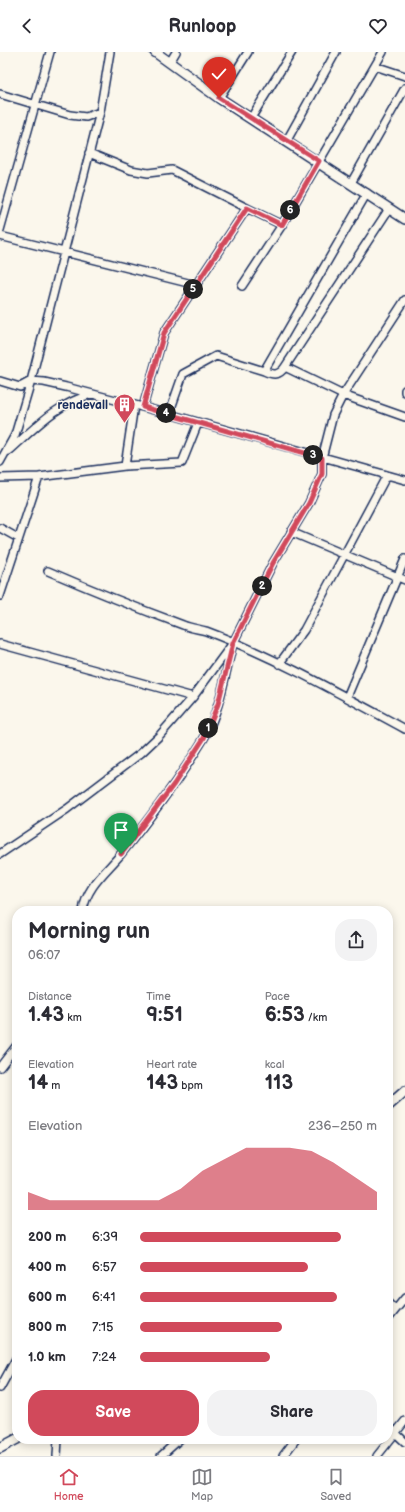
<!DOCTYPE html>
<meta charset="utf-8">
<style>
body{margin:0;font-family:"Balsamiq Sans",sans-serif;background:#f2f2f3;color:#2b2b33;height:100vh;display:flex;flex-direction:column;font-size:15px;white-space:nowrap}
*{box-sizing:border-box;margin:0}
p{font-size:13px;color:#7c7c81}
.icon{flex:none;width:22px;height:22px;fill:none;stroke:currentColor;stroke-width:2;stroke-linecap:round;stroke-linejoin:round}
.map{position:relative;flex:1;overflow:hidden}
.drawer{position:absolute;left:12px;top:854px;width:381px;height:538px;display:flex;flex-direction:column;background:#fff;border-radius:16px;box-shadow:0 2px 10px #0003}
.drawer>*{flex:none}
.pin{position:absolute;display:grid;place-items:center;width:34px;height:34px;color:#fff;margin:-41px -17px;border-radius:50% 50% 50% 0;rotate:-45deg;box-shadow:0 0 4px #0007}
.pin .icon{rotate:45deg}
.km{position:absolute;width:20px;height:20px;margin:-10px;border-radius:50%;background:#222;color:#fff;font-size:11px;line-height:20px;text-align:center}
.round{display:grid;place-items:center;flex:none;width:42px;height:42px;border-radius:16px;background:#f2f2f3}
.summary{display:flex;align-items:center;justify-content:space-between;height:68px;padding:0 16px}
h1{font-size:22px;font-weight:800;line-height:30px}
.stats{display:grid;grid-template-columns:repeat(3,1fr);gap:6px;height:68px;padding:4px 16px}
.stats div{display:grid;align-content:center}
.stats b{font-size:20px;font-weight:800}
.stats small{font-size:11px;font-weight:400}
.stats p{font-size:11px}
.chart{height:112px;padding:8px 16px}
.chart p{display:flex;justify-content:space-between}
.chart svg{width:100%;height:72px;margin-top:4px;fill:#d1495b;opacity:.7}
.button{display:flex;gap:8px;margin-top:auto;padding:8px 16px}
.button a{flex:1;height:46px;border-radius:16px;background:#d1495b;color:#fff;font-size:16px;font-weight:800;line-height:46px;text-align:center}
.button a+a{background:#f2f2f3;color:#2b2b33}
ul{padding:0 16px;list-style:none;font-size:13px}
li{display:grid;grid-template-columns:64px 48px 1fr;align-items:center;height:30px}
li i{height:10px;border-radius:5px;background:#d1495b}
header{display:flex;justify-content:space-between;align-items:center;height:52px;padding:0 16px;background:#fff;font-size:18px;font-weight:800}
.tab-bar{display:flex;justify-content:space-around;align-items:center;height:56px;border-top:1px solid #e1e1e2;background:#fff;font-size:11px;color:#7c7c81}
.tab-bar a{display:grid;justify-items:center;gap:2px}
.tab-bar .current{color:#d1495b}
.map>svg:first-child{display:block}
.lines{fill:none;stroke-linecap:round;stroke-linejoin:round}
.minor-casing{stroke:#1b2f5e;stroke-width:10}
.major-casing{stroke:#1b2f5e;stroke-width:12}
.minor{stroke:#fbf7ec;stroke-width:7}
.major{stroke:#fbf7ec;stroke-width:9}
.route-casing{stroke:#fff;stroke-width:8}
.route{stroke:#d1495b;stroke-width:5}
.labels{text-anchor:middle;stroke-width:3;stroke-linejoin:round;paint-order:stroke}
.poi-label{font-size:12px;font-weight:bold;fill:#1b2f5e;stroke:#fbf7ec;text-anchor:end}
</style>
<header><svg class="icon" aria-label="back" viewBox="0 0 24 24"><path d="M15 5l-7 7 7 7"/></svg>Runloop<svg class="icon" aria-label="heart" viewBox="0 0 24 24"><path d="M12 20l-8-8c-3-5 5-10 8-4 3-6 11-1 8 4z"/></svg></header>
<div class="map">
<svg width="405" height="1404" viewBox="0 0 405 1404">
<rect width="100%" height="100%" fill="#fbf7ec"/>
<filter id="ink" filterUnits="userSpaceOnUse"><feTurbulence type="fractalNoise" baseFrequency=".025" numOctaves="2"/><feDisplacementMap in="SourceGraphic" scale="8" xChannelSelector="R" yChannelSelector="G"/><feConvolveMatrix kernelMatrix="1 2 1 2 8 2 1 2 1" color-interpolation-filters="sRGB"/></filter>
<g filter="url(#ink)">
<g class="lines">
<defs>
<path id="minor" d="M170,10l6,-10
M375,14l30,10
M0,42l70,21 16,2 14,-5
M219,46l29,-46
M251,66l41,-66
M286,90l50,-90
M89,101l42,17 17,3 24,-3 75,38 -83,125 -21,74
M351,131l54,-95
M247,156l35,17
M389,157l-104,158 58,28 62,22
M0,178l50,-178
M0,184l196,49
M242,234l40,-61 101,-173
M264,319c9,4 15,5 21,-4
M0,329l20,6 11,-6 13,1 22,5 103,27 236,66
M405,338v2
M169,362l14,-40 33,-18 48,15 103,-178
M9,399c27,-24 47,-47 83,-57
M0,410l15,-27 16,-54 69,-269 10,-60
M125,414l9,-61
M0,426l39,-1 86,-11 57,-3 16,-40
M0,476l18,10
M291,480l114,48
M48,519c44,19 89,37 135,54 7,3 16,4 23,6 67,25 136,64 199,98
M0,544l39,-119
M0,592l193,53
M279,612l25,-34 83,-155
M347,645l58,-138
M0,802l67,-45 74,-56 18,-17 34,-39 40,-54 40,-80 36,-60 13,-29v-16l11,-43 10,-20 62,-95
M83,859c3,-24 23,-39 38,-57 29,-36 58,-75 82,-114 16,-26 22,-64 29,-93
M0,1015l17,-22
M388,1251l7,7
M388,1267l17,-21
M0,1336l17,-31
M388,1374l17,16
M57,1404l1,-17
M161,1404l19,-17
M283,1404l13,-17
M377,1404l28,-35"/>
<path id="major" d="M155,0l64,46 186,121
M388,1054l17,-15
M0,1396l17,-9"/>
</defs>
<!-- minor casing -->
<use href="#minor" class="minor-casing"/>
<!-- major casing -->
<use href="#major" class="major-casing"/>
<!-- minor -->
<use href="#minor" class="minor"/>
<!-- major -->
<use href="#major" class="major"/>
</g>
</g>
<g class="lines" filter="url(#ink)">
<defs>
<path id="route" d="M121,802l53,-70 30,-46 14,-34 15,-61 40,-80 36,-60 13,-29v-16l-179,-51 21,-74 83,-125 35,17 37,-64 -100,-63"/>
</defs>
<!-- route casing -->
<use href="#route" class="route-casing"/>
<!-- route -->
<use href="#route" class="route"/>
</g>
<!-- icons -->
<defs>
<symbol id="building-pin" viewBox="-11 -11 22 30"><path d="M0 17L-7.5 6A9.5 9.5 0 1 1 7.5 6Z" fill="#d1495b" stroke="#fbf7ec"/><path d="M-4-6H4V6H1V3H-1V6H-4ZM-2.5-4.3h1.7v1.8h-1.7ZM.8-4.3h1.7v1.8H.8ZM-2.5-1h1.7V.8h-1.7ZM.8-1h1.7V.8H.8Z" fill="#fff"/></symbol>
</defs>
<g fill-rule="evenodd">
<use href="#building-pin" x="112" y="340" width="25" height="34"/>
</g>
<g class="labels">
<!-- poi labels -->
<g class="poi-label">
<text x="108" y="357">rendevall</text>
</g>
</g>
</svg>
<div class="pin" style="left:121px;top:802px;background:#1e9e55"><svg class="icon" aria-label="arrive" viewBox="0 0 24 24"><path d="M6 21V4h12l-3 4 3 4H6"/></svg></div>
<div class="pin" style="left:219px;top:46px;background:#d93025"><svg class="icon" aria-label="check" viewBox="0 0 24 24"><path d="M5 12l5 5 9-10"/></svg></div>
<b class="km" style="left:208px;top:676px">1</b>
<b class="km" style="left:262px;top:534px">2</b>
<b class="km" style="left:313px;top:403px">3</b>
<b class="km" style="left:166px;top:361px">4</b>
<b class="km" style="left:193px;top:237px">5</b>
<b class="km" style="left:290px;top:158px">6</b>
<section class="drawer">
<div class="summary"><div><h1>Morning run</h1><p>06:07</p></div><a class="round"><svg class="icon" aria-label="share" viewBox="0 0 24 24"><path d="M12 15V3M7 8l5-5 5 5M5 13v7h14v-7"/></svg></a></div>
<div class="stats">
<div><p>Distance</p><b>1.43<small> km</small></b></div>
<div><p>Time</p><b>9:51</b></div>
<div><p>Pace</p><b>6:53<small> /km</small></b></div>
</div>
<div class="stats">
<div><p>Elevation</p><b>14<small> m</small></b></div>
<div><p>Heart rate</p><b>143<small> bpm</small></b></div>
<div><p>kcal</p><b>113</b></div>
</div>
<div class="chart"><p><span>Elevation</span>236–250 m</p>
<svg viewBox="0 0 160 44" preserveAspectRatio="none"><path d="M0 44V33L10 38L20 38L30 38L40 38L50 38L60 38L70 31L80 20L90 13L100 6L110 6L120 6L130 8L140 15L150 24L160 33V44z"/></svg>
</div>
<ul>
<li><b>200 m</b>6:39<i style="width:85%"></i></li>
<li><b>400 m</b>6:57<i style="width:71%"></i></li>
<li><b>600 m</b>6:41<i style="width:83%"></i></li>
<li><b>800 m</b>7:15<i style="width:60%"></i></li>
<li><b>1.0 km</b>7:24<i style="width:55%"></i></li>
</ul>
<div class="button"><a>Save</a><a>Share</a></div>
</section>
</div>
<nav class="tab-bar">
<a class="current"><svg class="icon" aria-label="home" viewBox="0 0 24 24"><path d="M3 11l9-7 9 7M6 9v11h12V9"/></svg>Home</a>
<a><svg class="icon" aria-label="map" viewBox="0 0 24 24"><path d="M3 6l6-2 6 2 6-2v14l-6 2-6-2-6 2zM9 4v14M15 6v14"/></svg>Map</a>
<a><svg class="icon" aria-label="saved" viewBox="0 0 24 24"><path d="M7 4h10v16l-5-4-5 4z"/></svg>Saved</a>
</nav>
